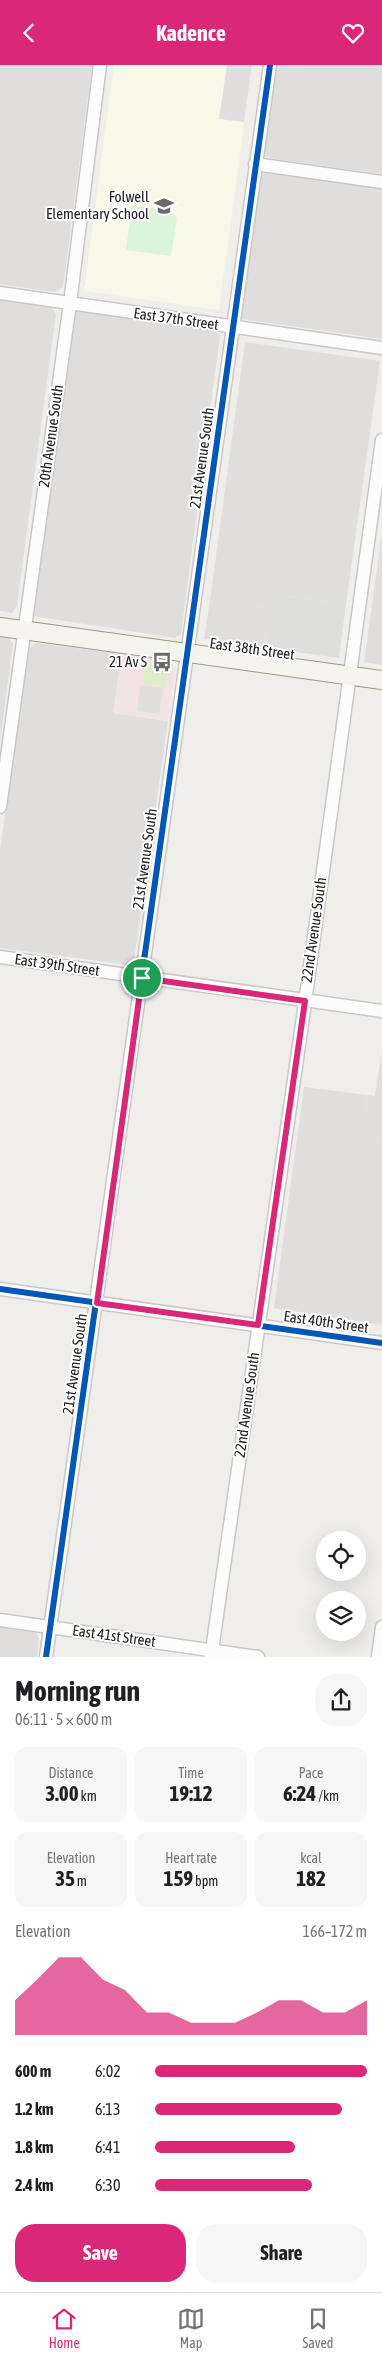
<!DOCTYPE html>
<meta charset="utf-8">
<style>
body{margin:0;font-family:"Asap Condensed",sans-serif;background:#f6f6f6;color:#202124;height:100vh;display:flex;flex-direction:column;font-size:19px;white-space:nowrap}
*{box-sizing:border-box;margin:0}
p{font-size:16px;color:#757577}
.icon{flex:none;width:28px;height:28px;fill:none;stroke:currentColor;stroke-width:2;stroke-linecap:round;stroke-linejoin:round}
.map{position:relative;height:1592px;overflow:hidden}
.side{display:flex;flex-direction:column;background:#fff;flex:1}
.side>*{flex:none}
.fabs{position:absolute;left:316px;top:1466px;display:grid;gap:10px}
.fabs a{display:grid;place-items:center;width:50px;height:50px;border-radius:50%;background:#fff;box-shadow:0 5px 20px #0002;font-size:25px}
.pin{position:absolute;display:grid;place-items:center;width:42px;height:42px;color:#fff;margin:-21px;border:2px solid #fff;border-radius:50%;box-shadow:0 1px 5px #0007}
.round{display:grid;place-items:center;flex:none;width:52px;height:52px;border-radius:20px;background:#f6f6f6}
.summary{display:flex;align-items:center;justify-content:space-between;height:85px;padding:0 15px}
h1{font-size:28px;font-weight:700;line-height:38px}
.metrics{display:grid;grid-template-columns:repeat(3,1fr);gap:8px;height:85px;padding:5px 15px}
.metrics div{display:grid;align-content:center;border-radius:12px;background:#f6f6f6;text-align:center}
.metrics b{font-size:21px;font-weight:700}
.metrics small{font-size:14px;font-weight:400}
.metrics p{font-size:14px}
.chart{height:140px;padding:10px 15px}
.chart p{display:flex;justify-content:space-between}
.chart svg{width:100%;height:90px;margin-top:5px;fill:#db2777;opacity:.7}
.primary-button{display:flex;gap:10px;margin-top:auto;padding:10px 15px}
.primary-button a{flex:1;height:58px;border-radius:20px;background:#db2777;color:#fff;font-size:20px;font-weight:700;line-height:58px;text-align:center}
.primary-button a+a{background:#f6f6f6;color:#202124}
ul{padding:0 15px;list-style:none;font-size:16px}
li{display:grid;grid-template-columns:80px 60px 1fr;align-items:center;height:38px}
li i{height:12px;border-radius:6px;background:#db2777}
header{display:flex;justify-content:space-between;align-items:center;height:65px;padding:0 15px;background:#db2777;color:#fff;font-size:22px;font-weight:700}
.dock{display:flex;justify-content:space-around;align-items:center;height:70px;border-top:1px solid #e0e0e0;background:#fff;font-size:14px;color:#757577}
.dock a{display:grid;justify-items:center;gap:2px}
.dock .selected{color:#db2777}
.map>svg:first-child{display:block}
.residential{fill:#dfdedc}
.commercial{fill:#f1e3e1}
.education{fill:#f8f7e8}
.religious{fill:#dededc}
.grass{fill:#ddeccb}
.park{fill:#daf5da}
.parking{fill:#e0dfde}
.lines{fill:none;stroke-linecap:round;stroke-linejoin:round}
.street-casing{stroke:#c9c8c7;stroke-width:15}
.secondary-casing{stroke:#999a82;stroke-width:20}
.street{stroke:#fdfcfc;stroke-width:12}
.secondary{stroke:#f4f4ed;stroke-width:18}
.cycleway-casing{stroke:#fff;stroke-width:9}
.cycleway{stroke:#0057b8;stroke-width:6}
.route-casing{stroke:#fff;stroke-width:10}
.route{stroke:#db2777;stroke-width:6}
.labels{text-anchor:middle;stroke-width:4;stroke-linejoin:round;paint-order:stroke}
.poi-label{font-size:15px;fill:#222;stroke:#fff;text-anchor:end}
.street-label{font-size:15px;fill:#222;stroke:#fff}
</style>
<header><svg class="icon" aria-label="back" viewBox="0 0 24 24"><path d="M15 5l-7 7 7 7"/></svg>Kadence<svg class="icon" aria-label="heart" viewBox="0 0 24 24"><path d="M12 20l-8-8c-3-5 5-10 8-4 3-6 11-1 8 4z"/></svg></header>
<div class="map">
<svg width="382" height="1592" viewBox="0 0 382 1592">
<rect width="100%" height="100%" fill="#f0eeeb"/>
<!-- residential -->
<path class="residential" d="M0,0h92l-29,222 -8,5 -55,-8z
M275,0h107v109l-113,-16 -4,-2 -2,-3z
M267,106l115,16v152l-140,-20 -2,-6 19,-137z
M0,235l52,8 4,6 -39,292 -5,7 -12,-2z
M79,245l138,22 3,3 -39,299 -6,4 -142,-22 40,-301z
M245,277l135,19 -34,243 -67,-9 -3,14 -66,-9z
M382,467v133l-18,-3z
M0,571l9,2 4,6 -13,96z
M37,578l85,11 -9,59 55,8 -34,240 -5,4 -129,-17v-98l28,-198 2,-5z
M382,984v276l-108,-17 30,-221 71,9z
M0,1562l36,6 3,5 -2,19h-37z"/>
<!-- commercial -->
<path class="commercial" d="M122,589l47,6 4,4 2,5 -7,52 -55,-8z"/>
<!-- education -->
<path class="education" d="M114,0h138l-33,245 -135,-19z"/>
<!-- religious -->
<path class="religious" d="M278,530l68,9 -7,54 -135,-19 6,-39 66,9z"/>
<!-- grass -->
<path class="grass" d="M146,598l22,3 -3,21 -22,-3z"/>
<!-- park -->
<path class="park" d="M132,140l39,6 6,7 -6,38 -45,-6z"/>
<!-- parking -->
<path class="parking" d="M227,0h25l-8,57 -25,-3z
M213,537l60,9 -5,31 -60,-8z
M140,620l23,3 -4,26 -22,-3z
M364,1031l18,2v41l-23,-3z"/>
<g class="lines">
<defs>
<path id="street" d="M255,99l127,18
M0,228l382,55
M0,742l70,-504 30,-238
M0,892l382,54
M0,1224l382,54
M0,1555l258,37
M46,1592l224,-1592
M211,1592l93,-647 78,-570
M378,1592l4,-30"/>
<path id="secondary" d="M0,562l382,53"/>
</defs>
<!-- street casing -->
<use href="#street" class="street-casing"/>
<!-- secondary casing -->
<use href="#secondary" class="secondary-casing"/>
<!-- street -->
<use href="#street" class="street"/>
<!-- secondary -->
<use href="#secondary" class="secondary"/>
<defs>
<path id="cycleway" d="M0,1224l382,54
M46,1592l224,-1592"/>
</defs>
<!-- cycleway casing -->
<use href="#cycleway" class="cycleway-casing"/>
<!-- cycleway -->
<use href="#cycleway" class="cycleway"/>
</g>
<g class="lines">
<defs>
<path id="route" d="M142,913l163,23 -47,324 -161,-22z"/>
</defs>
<!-- route casing -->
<use href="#route" class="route-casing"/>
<!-- route -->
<use href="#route" class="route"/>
</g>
<!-- icons -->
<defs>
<symbol id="school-bare" viewBox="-9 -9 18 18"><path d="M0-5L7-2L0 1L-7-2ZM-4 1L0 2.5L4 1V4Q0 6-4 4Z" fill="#6a6968" stroke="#fff" stroke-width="2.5" paint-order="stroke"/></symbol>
<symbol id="bus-bare" viewBox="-9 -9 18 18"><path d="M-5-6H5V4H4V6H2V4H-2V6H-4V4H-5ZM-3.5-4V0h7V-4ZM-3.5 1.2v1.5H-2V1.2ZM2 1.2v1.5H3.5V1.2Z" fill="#6a6968" stroke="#fff" stroke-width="2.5" paint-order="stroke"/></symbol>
</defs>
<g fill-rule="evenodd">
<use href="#school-bare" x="150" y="127" width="28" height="28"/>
<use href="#bus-bare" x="148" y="583" width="28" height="28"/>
</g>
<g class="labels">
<!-- poi labels -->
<g class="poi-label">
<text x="149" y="137">Folwell<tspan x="149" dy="17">Elementary School</tspan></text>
<text x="147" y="602">21 Av S</text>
</g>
<!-- street labels -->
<g class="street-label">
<text transform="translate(176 254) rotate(8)" y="5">East 37th Street</text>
<text transform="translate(51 371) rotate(-82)" y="5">20th Avenue South</text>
<text transform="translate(202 393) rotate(-82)" y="5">21st Avenue South</text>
<text transform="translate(252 584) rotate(8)" y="5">East 38th Street</text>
<text transform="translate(145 794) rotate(-82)" y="5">21st Avenue South</text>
<text transform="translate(314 865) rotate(-82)" y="5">22nd Avenue South</text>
<text transform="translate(57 900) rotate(8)" y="5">East 39th Street</text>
<text transform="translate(326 1257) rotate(8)" y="5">East 40th Street</text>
<text transform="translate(75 1299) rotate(-82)" y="5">21st Avenue South</text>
<text transform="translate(247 1340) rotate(-82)" y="5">22nd Avenue South</text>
<text transform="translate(114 1571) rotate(8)" y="5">East 41st Street</text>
</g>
</g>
</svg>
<div class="fabs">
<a><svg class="icon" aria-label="locate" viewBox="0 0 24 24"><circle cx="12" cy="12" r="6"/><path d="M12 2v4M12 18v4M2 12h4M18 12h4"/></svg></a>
<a><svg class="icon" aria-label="layers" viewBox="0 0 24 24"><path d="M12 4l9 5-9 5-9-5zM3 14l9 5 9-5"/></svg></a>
</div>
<div class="pin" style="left:142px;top:913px;background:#1e9e55"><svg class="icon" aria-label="arrive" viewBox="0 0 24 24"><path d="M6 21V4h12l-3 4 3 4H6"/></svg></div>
</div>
<section class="side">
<div class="summary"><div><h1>Morning run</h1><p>06:11 · 5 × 600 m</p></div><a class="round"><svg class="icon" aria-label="share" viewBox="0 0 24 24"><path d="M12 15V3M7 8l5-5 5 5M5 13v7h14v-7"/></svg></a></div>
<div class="metrics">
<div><p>Distance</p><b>3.00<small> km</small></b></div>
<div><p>Time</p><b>19:12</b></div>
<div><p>Pace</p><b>6:24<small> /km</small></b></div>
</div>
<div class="metrics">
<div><p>Elevation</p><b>35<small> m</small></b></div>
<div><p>Heart rate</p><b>159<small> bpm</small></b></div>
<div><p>kcal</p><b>182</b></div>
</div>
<div class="chart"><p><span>Elevation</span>166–172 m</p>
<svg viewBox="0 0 160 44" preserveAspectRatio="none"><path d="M0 44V27L10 17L20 6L30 6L40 17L50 22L60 33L70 33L80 38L90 38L100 38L110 33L120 27L130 27L140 33L150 33L160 27V44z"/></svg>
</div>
<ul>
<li><b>600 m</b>6:02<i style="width:100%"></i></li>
<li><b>1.2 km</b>6:13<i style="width:88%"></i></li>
<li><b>1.8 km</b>6:41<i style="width:66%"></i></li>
<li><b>2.4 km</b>6:30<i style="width:74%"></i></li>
</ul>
<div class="primary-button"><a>Save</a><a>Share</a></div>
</section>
<nav class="dock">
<a class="selected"><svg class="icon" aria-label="home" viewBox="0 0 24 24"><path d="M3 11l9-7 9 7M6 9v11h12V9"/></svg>Home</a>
<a><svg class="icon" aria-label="map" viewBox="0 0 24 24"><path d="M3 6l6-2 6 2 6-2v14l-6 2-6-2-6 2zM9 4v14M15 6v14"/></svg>Map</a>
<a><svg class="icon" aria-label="saved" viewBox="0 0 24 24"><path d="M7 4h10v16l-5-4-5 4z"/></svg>Saved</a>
</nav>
